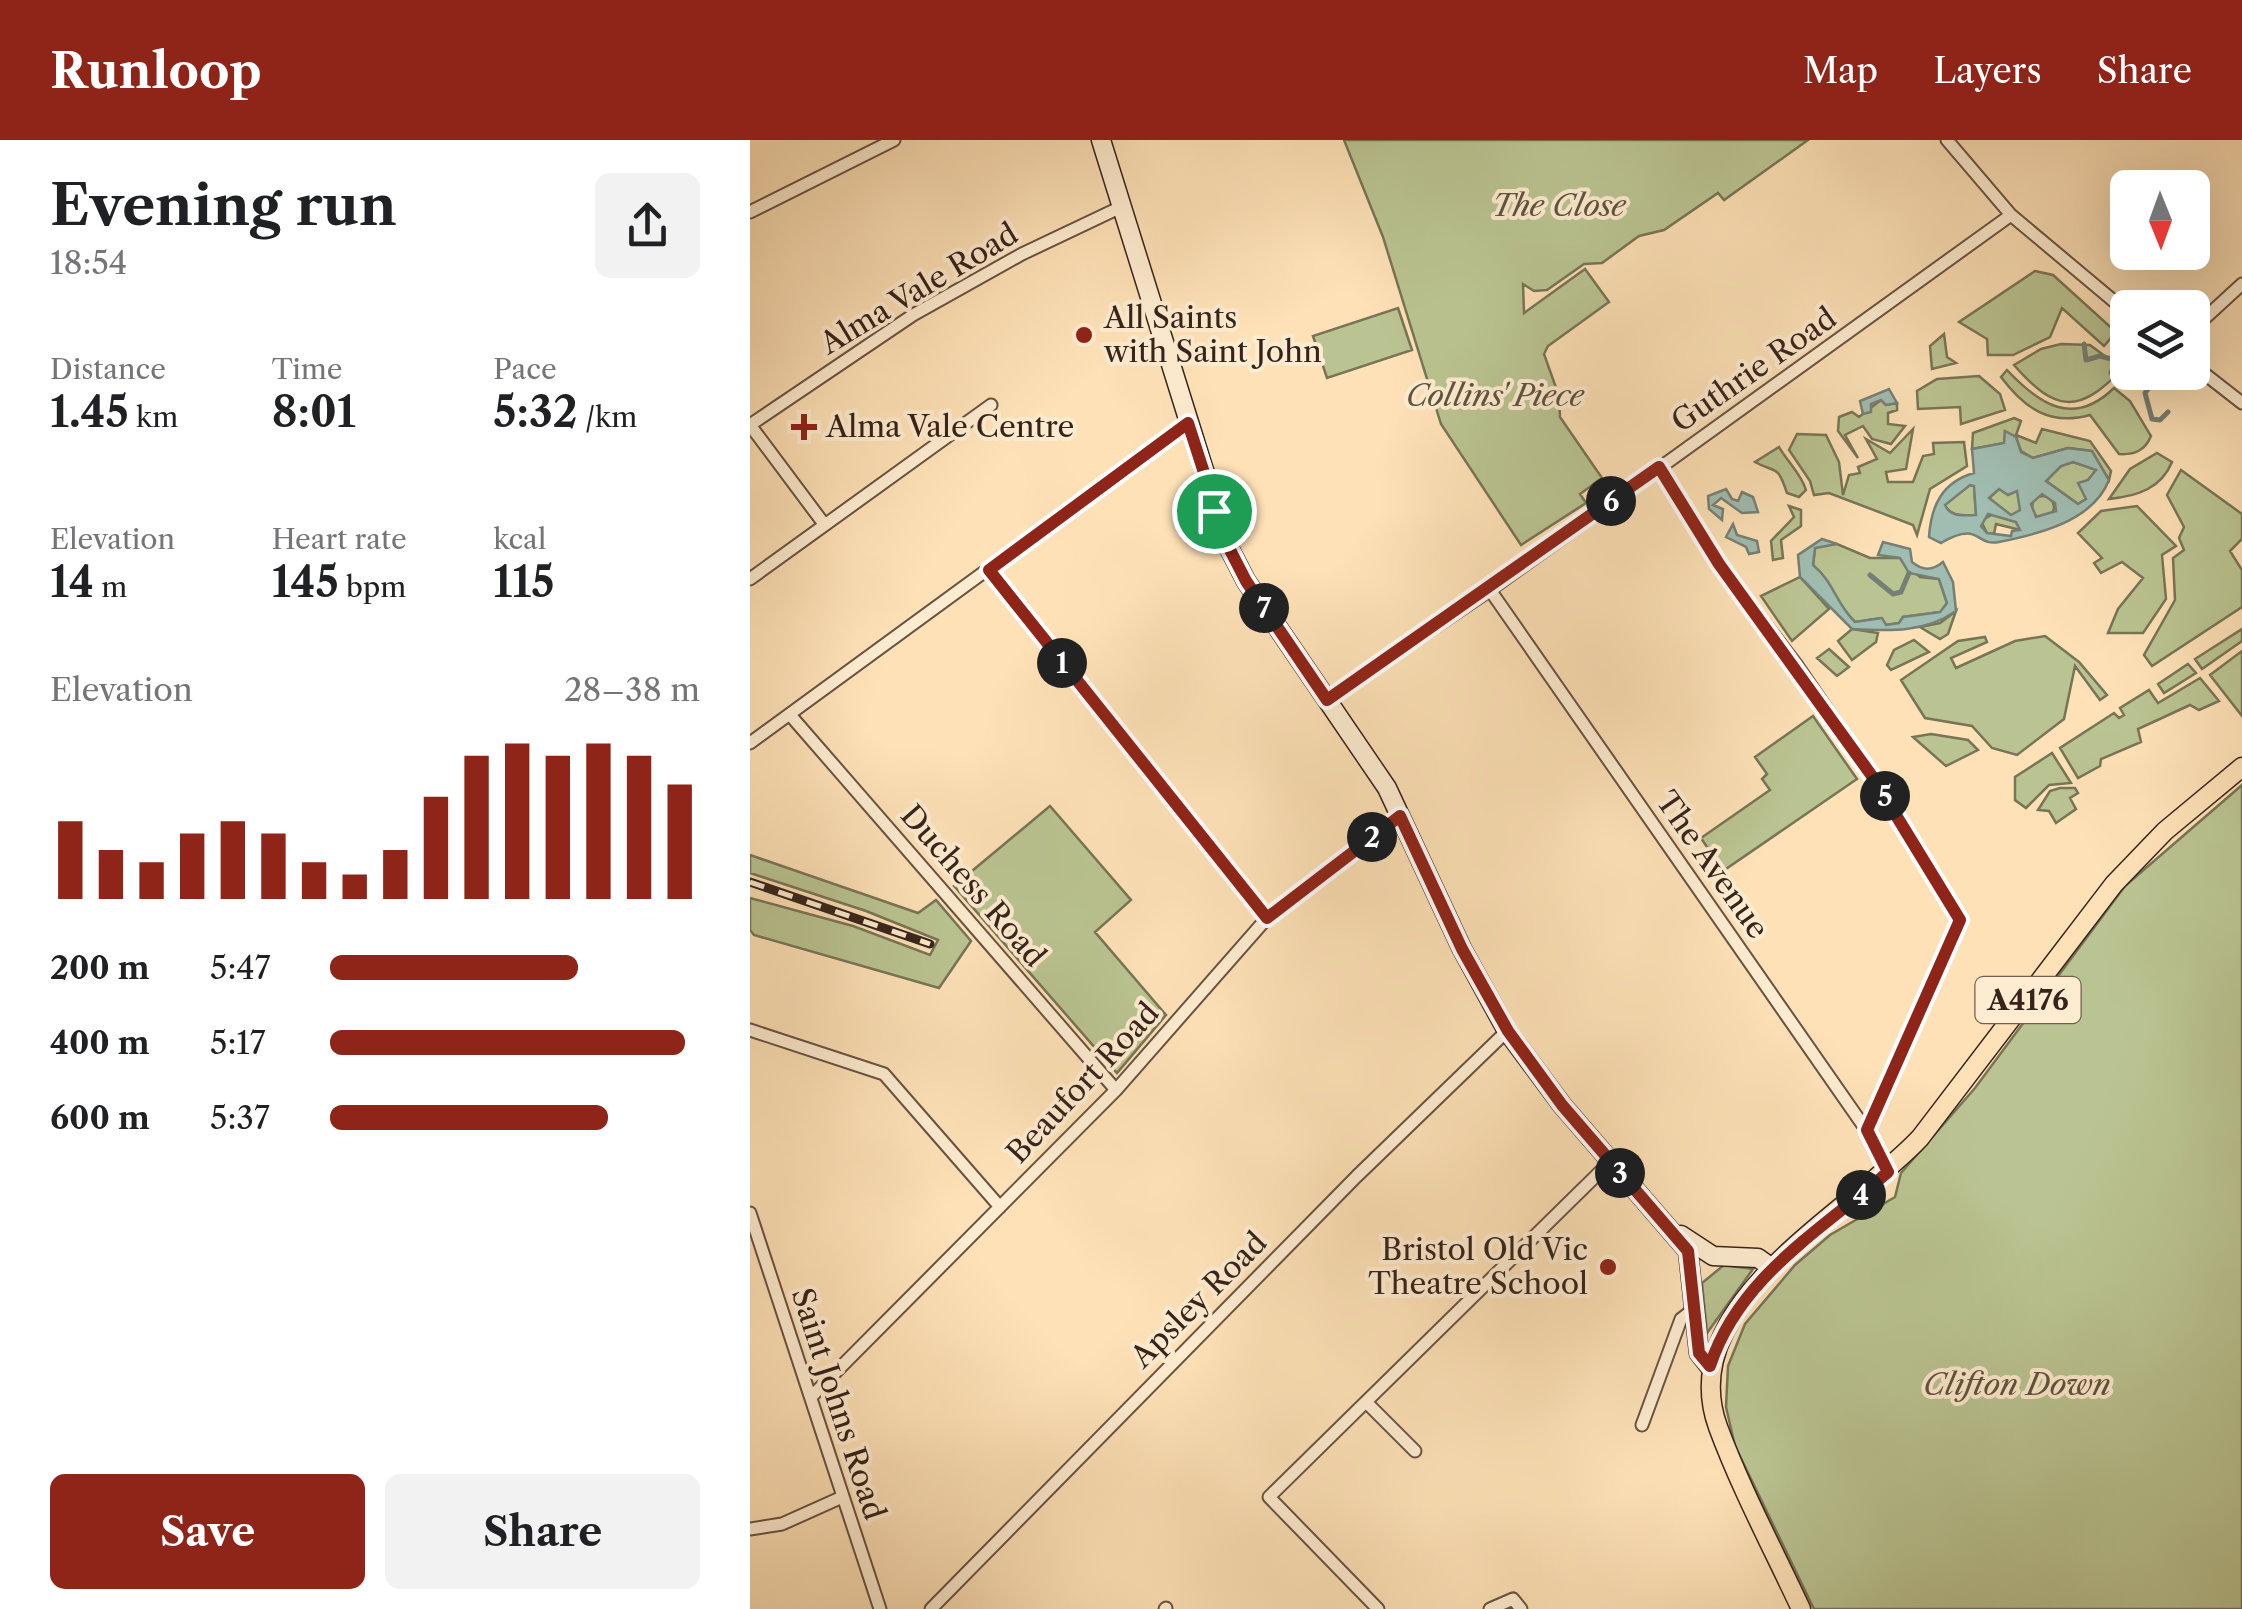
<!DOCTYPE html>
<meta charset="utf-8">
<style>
body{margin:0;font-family:"Libre Caslon Text",serif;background:#f2f2f2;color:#202124;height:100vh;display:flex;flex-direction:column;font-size:38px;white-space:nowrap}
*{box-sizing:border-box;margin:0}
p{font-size:32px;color:#757577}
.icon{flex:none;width:55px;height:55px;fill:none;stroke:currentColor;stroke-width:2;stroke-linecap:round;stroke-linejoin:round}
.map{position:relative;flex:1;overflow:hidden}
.side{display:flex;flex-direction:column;background:#fff;width:750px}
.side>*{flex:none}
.needle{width:65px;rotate:179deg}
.controls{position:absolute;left:1360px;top:30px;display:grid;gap:20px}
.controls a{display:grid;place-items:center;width:100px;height:100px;border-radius:15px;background:#fff;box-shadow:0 10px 40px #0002;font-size:50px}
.pin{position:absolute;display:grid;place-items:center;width:85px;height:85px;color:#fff;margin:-42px;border:5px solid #fff;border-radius:50%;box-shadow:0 2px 10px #0007}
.km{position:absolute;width:50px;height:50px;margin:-25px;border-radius:50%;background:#222;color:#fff;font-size:28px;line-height:50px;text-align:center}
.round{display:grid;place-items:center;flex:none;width:105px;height:105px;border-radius:15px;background:#f2f2f2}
.summary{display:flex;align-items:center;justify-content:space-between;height:170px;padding:0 50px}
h1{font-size:55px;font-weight:800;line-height:75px}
.stats{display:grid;grid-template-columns:repeat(3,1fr);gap:15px;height:170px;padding:10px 50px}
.stats div{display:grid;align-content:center}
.stats b{font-size:42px;font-weight:800}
.stats small{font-size:28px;font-weight:400}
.stats p{font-size:28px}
.chart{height:280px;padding:20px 50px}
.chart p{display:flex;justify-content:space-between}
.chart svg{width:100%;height:180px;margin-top:10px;stroke:#8f2418;stroke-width:6}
.button{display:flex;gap:20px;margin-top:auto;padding:20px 50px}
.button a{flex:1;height:115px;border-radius:15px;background:#8f2418;color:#fff;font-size:40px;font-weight:800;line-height:115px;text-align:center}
.button a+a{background:#f2f2f2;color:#202124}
ul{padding:0 50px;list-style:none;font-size:32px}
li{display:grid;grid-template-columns:160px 120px 1fr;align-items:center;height:75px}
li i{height:25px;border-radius:12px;background:#8f2418}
header{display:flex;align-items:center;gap:60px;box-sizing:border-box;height:140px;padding:0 50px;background:#8f2418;color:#fff}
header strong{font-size:48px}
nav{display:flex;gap:55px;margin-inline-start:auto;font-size:35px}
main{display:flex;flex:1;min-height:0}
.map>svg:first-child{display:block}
.green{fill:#bac492;stroke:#787456;stroke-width:2.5}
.water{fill:#a0bdb1;stroke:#767f75;stroke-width:2.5;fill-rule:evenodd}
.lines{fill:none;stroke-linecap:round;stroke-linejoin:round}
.stream{stroke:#767f75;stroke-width:5}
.minor-casing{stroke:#685242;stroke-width:15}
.secondary-casing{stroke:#36231b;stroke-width:21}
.primary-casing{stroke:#36231b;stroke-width:21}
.minor{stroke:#feecd0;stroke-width:11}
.secondary{stroke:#feecd0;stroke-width:18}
.primary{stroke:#fee1b7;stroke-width:18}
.rail-casing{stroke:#36231b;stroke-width:9}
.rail{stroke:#feecd0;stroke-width:5;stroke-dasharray:15;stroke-linecap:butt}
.route-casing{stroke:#fff;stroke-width:20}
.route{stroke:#8f2418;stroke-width:12}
.poi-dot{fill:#8f2418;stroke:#feecd0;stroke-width:4}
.labels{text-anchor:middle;stroke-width:8;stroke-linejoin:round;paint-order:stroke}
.shield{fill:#feecd0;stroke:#725f51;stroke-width:2.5}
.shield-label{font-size:28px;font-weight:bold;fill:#36231b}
.park-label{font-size:30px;font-style:italic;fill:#5e533f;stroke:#feecd0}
.street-label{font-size:30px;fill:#36231b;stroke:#feecd0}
.poi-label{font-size:30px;fill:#36231b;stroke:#feecd0;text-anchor:start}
</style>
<header>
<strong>Runloop</strong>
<nav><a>Map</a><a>Layers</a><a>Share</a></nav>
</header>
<main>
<section class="side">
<div class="summary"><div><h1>Evening run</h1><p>18:54</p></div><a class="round"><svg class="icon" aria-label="share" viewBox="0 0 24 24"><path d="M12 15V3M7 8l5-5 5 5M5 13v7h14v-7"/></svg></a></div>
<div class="stats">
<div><p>Distance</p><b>1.45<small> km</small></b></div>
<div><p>Time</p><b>8:01</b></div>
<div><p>Pace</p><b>5:32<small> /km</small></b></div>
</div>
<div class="stats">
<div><p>Elevation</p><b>14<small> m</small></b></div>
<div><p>Heart rate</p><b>145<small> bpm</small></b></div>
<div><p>kcal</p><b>115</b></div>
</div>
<div class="chart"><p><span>Elevation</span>28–38 m</p>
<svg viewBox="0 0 160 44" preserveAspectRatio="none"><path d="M5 44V25M15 44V32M25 44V35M35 44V28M45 44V25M55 44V28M65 44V35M75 44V38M85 44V32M95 44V19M105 44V9M115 44V6M125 44V9M135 44V6M145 44V9M155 44V16"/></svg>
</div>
<ul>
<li><b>200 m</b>5:47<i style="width:67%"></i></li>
<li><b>400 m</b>5:17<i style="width:96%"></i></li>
<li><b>600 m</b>5:37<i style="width:75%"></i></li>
</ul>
<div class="button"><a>Save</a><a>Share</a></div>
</section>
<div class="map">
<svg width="1492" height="1469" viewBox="0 0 1492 1469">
<rect width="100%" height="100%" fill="#fee1b7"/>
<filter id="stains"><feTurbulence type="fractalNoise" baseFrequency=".002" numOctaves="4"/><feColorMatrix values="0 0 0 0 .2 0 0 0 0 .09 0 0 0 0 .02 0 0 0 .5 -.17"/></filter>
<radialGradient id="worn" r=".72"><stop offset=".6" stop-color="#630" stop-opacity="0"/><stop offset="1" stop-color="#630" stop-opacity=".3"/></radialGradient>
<!-- green -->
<path class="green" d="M594,0h464l-84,60 -6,-7 -54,37 -25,6 -37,27 -18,1 -37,26 -13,1 -11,-7 1,29 61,-44 24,33 -61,44 -4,8 15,42 1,21 42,61 -22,16 6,9 -65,42 -80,-121 -58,-187z
M1285,131l18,4 63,57 -12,14 -42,-38 -12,29 -37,18h-25l-1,-16 -28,-17z
M648,168l14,42 -85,28 -14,-42z
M1194,194l3,23 9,6 -24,6 -2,-23z
M1311,204l29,1 32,24c-43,46 -67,43 -108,-4l27,-16z
M1257,230c32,34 66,58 107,18l16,13 21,35c-6,15 -17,19 -32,18l-29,-39c-40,11 -65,-6 -89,-38z
M1229,236l21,18 5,16 -44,14 -1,-17 -42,2 -1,-18 20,-12z
M1131,260l5,5 11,-2v7l-9,3v11l17,2 -14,18 -19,-5 -9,-13 -18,9 13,23 -20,-27 1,-14 13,-5 7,5z
M1264,278l7,3 -5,14 20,8 6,-14 48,12 21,30 -2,9 -18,-29 -23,-3 -35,10 -12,-7 -5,-14 -11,-5v11l-33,6 1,-16z
M1163,289l-7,40 -20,3 2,10h25l10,-26 11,-2 -1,-11 31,-1 3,24 -37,23 -13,46 -4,-10 -84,-32 -15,2 -4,-14 -21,-31 8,-16 29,1 13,27 4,33 6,-20 11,-2 -2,-6 19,-8 -11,-20 24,14z
M1029,307c8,14 23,28 27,43l-7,7 -12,-4c-10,-30 -11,-19 -32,-31z
M1407,313l15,9c-11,27 -35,34 -63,37l21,-30z
M1323,322l24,7 -9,11 -2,19 -8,5 -32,-23 15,-15z
M1431,330l61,44v25l-12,12 12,19v37l-90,59 -8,-11 31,-55 -2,-42 11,-8 -5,-12 5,-11 -17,-32z
M1220,345l4,1 2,29c-14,0 -23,3 -32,-10z
M1249,349l19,2 3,19 -10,6 -22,-18z
M1282 367a11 11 0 1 1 22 0a11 11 0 1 1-22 0Z
M1039,366l12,4v16l-20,14 2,18 -10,2 -2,-19 23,-24z
M1387,366l39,40 -14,9 4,44 -23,34h-35l10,-24 25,-31 -21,-16 -21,11 -7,-10 8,-5 -24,-25 23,-22z
M1243,374l23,8 4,8 -24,-6 -2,10 -7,-1 -6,-12z
M1074,404h13l33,14h30l20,19 19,2 8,24 -6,9 -38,5 -4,6 -13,2 -5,-7 -26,4c-18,-17 -25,-38 -42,-57l2,-17z
M1050,437l29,32 -37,32 -31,-45z
M1206,471l-8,23 -8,5 -20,-12 20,-4z
M1102,489l26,4 -2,9 -24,18 -14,-19z
M1492,489v12l-40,28 -7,-10z
M1295,496l34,26 28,33 -7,5 -25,-34 -11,53 -47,36 -25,-7 -20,-22 -47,-8 -24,-38 57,-39 27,-4 2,5 -36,16 5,10 59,-27z
M1164,500l15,12 -38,18 -4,-5 7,-15z
M1079,509l20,18 -12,9 -20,-18z
M1492,511v65l-32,-41z
M1438,524l8,9 -32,20 -6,-9z
M1450,538l19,23 -20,9 -9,-5 -52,24 3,13 -40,17 -1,7 -22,12 -18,-30 54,-35 5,5 5,-3 -4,-7 29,-18 9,13z
M1063,576l44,63 -134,92 -22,-33 69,-48 -8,-11 5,-5 -12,-17z
M1181,594l37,6 10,10 -32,16 -33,-29z
M1302,613l19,30 -22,2 -23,23 -11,-8v-23z
M1492,645v824h-428l-79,-163 -9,-39 2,-41 17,-42 50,-59 35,-30 65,-38 6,-24 74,-85 150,-202z
M1310,648h15l3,5 -8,5 6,11 -20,14 -7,-12 -11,-1 12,-19z
M300,666l81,94 -36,32 71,83 -49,58 -163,-187z
M0,715l168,58 18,-13 35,41 -32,47 -185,-53 -4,-5v-32l103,28 77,29 8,-15 -72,-29 -116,-38z
M974,1125l29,4 -46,64 -5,-50z"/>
<!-- water -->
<path class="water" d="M1139,249l8,14 -11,2 -5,-5 -10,4v8l-8,2 -3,-13z
M1255,291l11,6 5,15 12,6 35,-10 24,3 17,29c-16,41 -70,54 -110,62 -24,5 -18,-22 -58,1l-12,-6c2,-31 13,-55 45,-64l-2,-24 32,-6zM1323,322l23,8 -8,10 -10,3 8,16 -8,5 -32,-23 15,-15zM1220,345l4,1 2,29c-13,0 -25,3 -31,-10zM1249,349l9,6 9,-4 3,19 -9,5 -22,-17zM1292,354l13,9 1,8 -20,6 -5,-13zM1238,374l28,8 4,8 -8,1 -1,5 -24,-3 -6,-7z
M976,349l6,10 6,2 4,-9 11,5 5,15 -16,1 -21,-15 -8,7 10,4 -1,11 -13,-11 -1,-13z
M983,384l4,11 20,6 2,11 -10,2 -3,-7 -20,-10z
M1072,399l15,5 -22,4 -2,17c21,17 23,39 42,57l27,-4 4,7 13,-2 4,-6 37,-5 7,-9 -8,-24 -30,-6 -9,-15 -22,-3 5,-13 27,7 2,13c11,9 20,9 31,0l10,20 3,29c-31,22 -67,20 -104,18l-52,-52 -2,-22z"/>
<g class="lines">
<!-- stream -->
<path class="stream" d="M1334,204l2,16 14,-4 15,4 -4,13
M1400,246l-5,7 7,26 8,1 8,-8
M1120,435l23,19 8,-2 8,-19"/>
<defs>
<path id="minor" d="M1197,0l64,75 117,98
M0,72l144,-72
M1442,190l50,-46
M1442,224l50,39
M0,285l163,-110 109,-61 99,-47
M0,285l74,99
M909,327l60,97 77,100 76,111 88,145 -93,211
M239,430l278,348
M0,439l241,-174
M740,450l377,541 22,40
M577,560l163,-110 521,-375
M41,576l325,374
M0,603l438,-320
M0,890l134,44 116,133
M0,1073l130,396
M62,1256l304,-306 151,-172 133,-102
M616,1262l49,49
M892,1285l39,-106 13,-10
M0,1389l32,-5 58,-26
M181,1469l426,-433 150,-145
M415,1469l1,-1
M628,1469l-109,-112 341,-335
M740,1469l23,-10 8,10"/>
<path id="secondary" d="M351,0l126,404 19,37 141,207 75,161 45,82 55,74 126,146 11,102 11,14
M931,1095l32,21 45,2 14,10"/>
<path id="primary" d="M1051,1469c-28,-60 -60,-120 -83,-182 -45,-124 130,-212 202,-289l194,-254 51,-53 77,-64"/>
</defs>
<!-- minor casing -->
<use href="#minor" class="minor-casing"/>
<!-- secondary casing -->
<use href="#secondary" class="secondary-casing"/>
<!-- primary casing -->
<use href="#primary" class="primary-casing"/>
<!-- minor -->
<use href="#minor" class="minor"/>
<!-- secondary -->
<use href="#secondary" class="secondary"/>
<!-- primary -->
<use href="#primary" class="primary"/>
<defs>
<path id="rail" d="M0,742l180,62"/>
</defs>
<!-- rail casing -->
<use href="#rail" class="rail-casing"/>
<!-- rail -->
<use href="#rail" class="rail"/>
</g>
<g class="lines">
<defs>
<path id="route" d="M438,283l39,121 19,37 81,119 332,-233 60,97 153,212 88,144 -93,210 21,42c-68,59 -149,105 -178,194l-11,-13 -11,-102 -126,-146 -54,-74 -46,-82 -62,-133 -133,102 -278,-348z"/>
</defs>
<!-- route casing -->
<use href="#route" class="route-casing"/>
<!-- route -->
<use href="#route" class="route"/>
</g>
<!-- markers -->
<g class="poi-dot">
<circle cx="334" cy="195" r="10"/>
<path d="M49 272h10v10h10v10h-10v10h-10v-10h-10v-10h10z"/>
<circle cx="858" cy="1127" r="10"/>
</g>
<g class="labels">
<!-- shield labels -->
<rect class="shield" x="1225.5" y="837" width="105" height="46" rx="8"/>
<g class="shield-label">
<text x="1278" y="870">A4176</text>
</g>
<!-- park labels -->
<g class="park-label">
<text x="809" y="76">The Close</text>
<text x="745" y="266">Collins' Piece</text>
<text x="1267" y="1255">Clifton Down</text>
</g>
<!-- street labels -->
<g class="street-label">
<text transform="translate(169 149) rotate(-31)" y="10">Alma Vale Road</text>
<text transform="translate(1004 230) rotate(-35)" y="10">Guthrie Road</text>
<text transform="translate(962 725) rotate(55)" y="10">The Avenue</text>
<text transform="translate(223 746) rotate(49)" y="10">Duchess Road</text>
<text transform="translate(333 943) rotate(-47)" y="10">Beaufort Road</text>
<text transform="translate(449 1160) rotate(-45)" y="10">Apsley Road</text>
<text transform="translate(88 1264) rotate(72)" y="10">Saint Johns Road</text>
</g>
<!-- poi labels -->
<g class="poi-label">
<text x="354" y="188">All Saints<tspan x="354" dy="34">with Saint John</tspan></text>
<text x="76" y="297">Alma Vale Centre</text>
<text x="838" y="1120" text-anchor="end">Bristol Old Vic<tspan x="838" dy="34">Theatre School</tspan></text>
</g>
</g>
<rect width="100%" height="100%" filter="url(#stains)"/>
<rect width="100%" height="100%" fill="url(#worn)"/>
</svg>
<div class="controls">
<a><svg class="needle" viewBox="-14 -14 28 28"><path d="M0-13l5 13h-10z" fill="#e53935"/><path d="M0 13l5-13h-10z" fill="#757577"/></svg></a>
<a><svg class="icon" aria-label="layers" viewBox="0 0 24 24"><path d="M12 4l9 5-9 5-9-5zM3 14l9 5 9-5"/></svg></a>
</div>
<div class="pin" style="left:464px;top:371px;background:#1e9e55"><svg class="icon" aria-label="arrive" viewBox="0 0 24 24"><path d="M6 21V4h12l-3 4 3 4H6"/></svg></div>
<b class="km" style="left:312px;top:523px">1</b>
<b class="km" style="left:622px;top:697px">2</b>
<b class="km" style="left:870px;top:1033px">3</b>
<b class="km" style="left:1111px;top:1055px">4</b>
<b class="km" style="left:1135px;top:656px">5</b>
<b class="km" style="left:861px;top:361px">6</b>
<b class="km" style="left:514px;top:468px">7</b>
</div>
</main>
